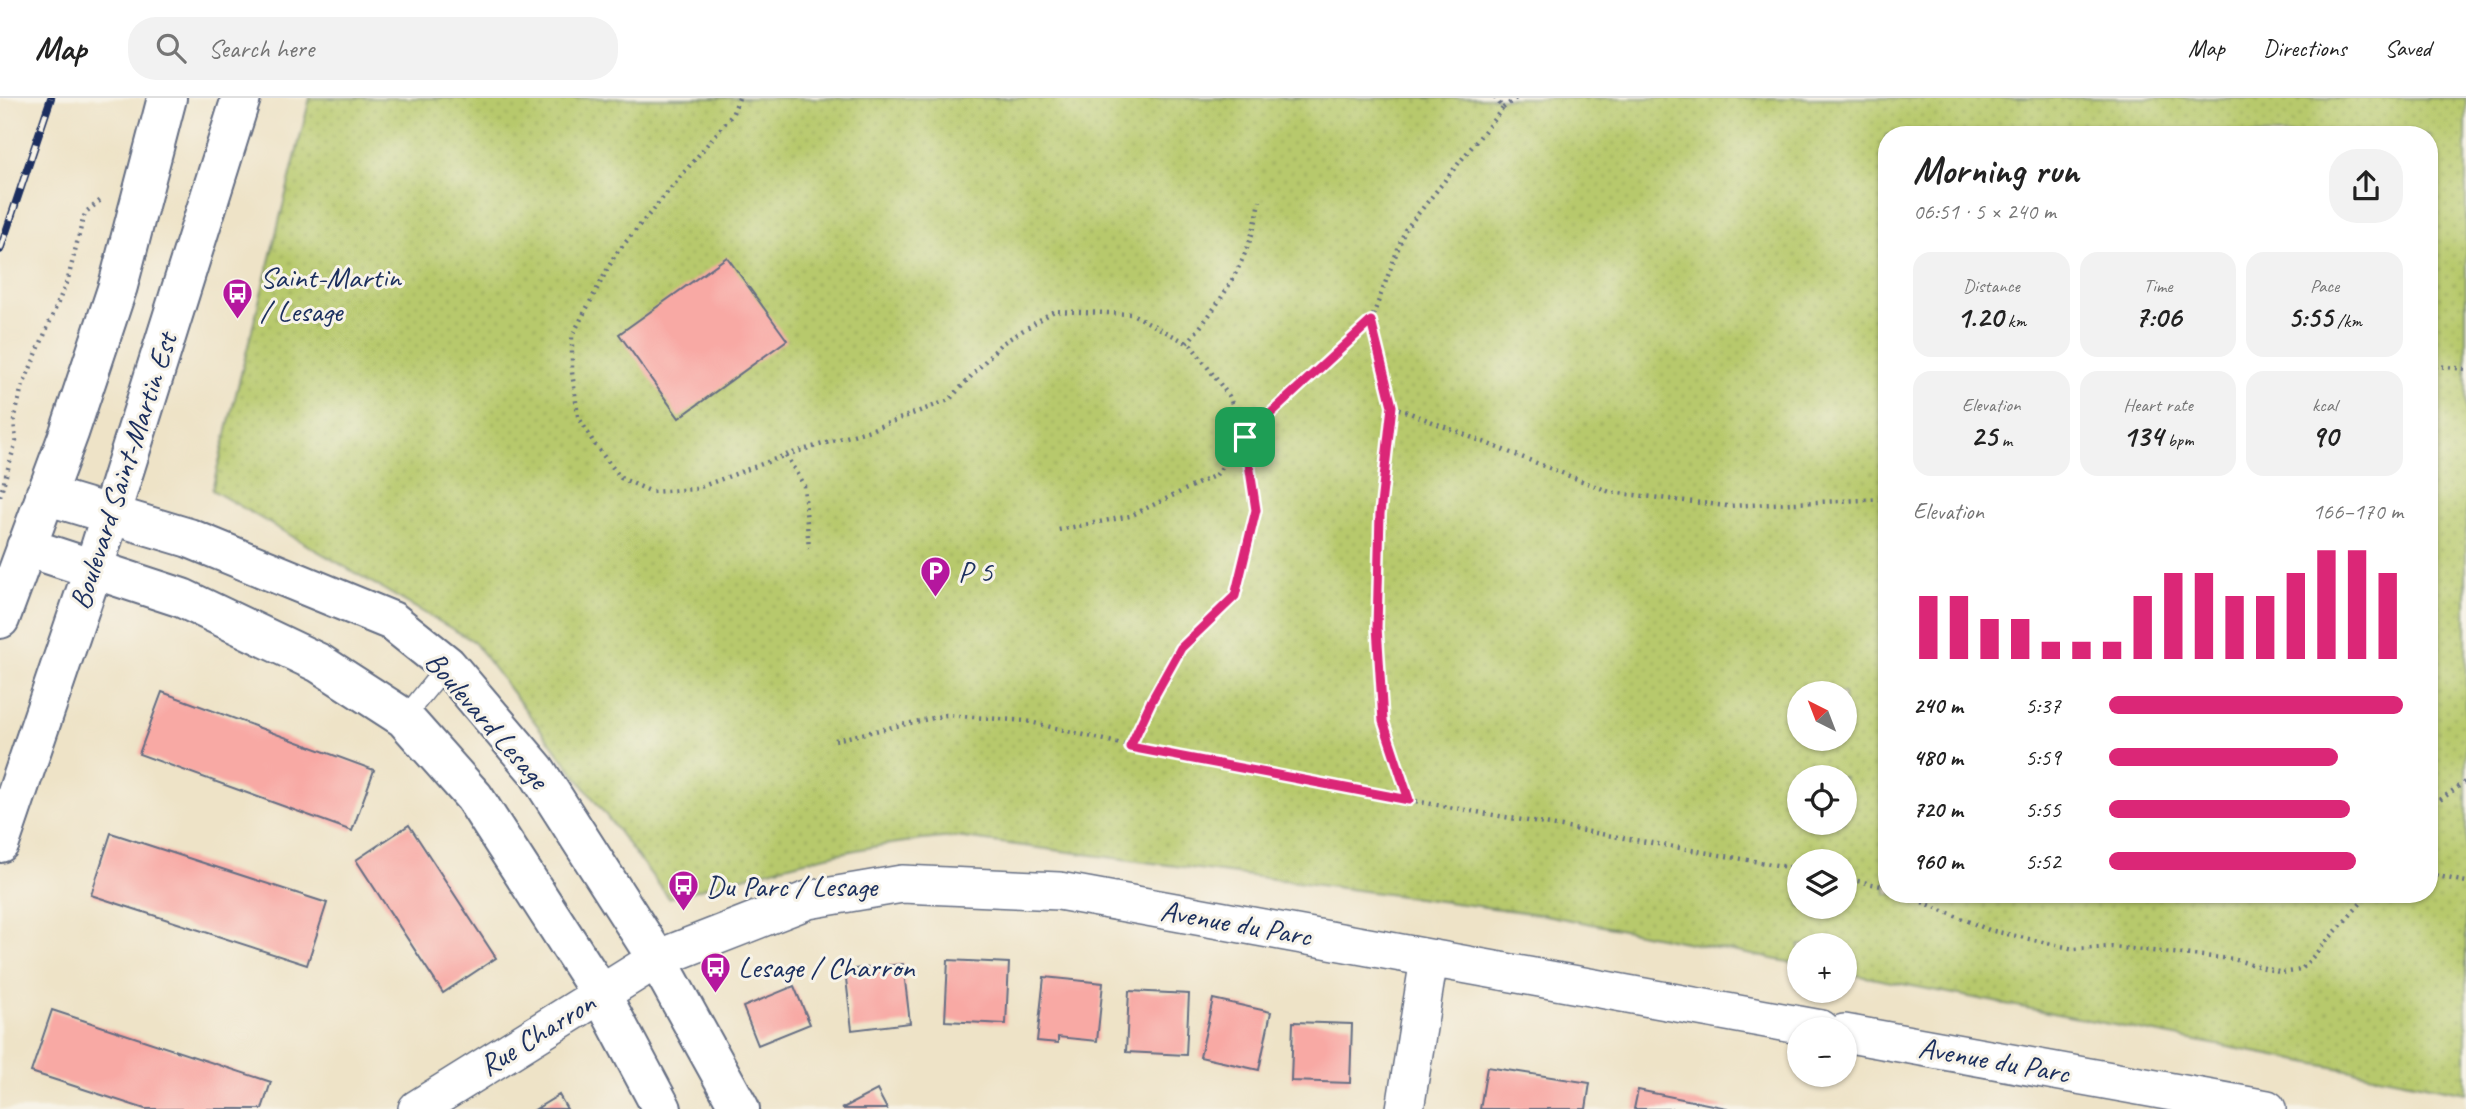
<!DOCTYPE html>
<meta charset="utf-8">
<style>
body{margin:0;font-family:Caveat,sans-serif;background:#f2f2f2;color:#222;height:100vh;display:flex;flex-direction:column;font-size:26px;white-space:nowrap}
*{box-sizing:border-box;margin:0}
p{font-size:23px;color:#767676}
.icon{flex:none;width:38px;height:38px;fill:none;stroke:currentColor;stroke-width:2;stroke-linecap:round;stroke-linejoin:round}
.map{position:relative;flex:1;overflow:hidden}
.drawer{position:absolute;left:1878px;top:28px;width:560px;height:777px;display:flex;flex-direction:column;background:#fff;border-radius:28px;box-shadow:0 2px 5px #0004}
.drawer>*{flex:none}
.needle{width:46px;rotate:318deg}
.buttons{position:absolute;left:1787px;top:583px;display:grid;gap:14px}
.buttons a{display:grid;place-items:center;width:70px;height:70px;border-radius:50%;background:#fff;box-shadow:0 2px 5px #0004;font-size:35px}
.pin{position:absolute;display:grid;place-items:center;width:60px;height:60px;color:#fff;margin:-30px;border-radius:14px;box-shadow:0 4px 10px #0006}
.round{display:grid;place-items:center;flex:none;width:74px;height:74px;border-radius:28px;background:#f2f2f2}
.summary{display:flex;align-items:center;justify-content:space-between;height:119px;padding:0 35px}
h1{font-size:38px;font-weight:700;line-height:52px}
.stats{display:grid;grid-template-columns:repeat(3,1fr);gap:10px;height:119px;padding:7px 35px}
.stats div{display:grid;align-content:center;border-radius:18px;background:#f2f2f2;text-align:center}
.stats b{font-size:30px;font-weight:700}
.stats small{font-size:19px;font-weight:400}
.stats p{font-size:19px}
.chart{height:196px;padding:14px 35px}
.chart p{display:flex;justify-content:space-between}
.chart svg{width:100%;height:126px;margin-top:7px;stroke:#db2777;stroke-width:6}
ul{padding:0 35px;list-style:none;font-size:23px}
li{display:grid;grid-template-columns:112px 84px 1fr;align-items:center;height:52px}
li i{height:18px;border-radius:9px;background:#db2777}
header{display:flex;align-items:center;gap:42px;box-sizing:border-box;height:98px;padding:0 35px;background:#fff;border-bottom:2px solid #e0e0e0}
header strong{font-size:33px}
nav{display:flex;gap:38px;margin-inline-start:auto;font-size:24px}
.search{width:490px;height:63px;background:#f2f2f2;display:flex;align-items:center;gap:18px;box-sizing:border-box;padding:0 24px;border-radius:28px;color:#767676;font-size:26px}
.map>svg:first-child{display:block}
.park{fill:url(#park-dots);stroke:#697c65;stroke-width:2;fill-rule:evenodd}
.building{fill:#f8a9a4}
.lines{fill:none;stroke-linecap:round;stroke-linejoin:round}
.lane-casing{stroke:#656e83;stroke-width:21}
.street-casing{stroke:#656e83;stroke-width:40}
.secondary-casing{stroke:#656e83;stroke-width:42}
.path{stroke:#656e83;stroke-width:4.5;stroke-dasharray:2 5;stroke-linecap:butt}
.lane{stroke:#fff;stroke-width:18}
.street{stroke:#fff;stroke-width:37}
.secondary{stroke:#fff;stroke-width:38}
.rail-casing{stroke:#1b2f5e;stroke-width:8}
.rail{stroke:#f7f3e8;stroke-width:5;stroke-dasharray:16;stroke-linecap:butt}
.route-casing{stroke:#fff;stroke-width:14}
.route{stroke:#db2777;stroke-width:9}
.labels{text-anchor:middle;stroke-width:6;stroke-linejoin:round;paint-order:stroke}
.poi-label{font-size:30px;fill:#1b2f5e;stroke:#f7f3e8;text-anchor:start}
.street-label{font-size:30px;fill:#1b2f5e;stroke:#f7f3e8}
</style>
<header>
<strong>Map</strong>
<div class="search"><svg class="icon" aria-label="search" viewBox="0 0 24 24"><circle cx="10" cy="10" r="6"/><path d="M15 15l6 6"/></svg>Search here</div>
<nav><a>Map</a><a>Directions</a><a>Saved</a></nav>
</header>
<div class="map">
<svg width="2466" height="1011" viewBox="0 0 2466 1011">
<defs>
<pattern id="park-dots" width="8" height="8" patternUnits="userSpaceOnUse" patternTransform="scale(1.75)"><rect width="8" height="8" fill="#b7c96c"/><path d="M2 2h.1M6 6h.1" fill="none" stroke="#9dad60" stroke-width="1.8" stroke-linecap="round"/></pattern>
</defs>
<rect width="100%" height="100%" fill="#f7f3e8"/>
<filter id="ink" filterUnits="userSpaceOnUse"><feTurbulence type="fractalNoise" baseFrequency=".0143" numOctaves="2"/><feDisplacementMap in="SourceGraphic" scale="14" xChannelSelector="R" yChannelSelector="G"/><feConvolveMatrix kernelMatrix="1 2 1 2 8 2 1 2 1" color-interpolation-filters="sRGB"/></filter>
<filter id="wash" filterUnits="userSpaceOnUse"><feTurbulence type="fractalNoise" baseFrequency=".00686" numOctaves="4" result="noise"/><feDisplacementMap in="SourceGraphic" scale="28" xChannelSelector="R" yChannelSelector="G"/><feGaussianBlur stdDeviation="1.57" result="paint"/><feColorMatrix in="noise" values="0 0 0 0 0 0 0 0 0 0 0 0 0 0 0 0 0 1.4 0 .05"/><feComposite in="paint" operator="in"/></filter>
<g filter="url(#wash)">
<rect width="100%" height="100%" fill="#eee3c7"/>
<!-- park -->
<path class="park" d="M310,0h2156v995l-621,-120 -1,-28h-45v19l-254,-49 -589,-78c-98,6 -194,34 -287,61l-196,-257 -261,-151zM1886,37h543v759h-543zM1799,595h45v45h-45zM1799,679h45v45h-45zM1799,763h45v45h-45z"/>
<g id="blocks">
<!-- building -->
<path class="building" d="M727,159l60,83 -108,78 -60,-84z
M162,594l212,78 -22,61 -213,-77z
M409,727l87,133 -53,35 -87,-133z
M111,735l216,70 -20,62 -216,-70z
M948,862l61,3 -3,61 -61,-3z
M903,866l7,59 -58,7 -7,-60z
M1044,879l59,6 -6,58 -39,-4v6l-21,-2z
M794,888l16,38 -52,21 -15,-38z
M1129,893l60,3 -3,61 -60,-3z
M1213,901l58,13 -12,58 -59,-13z
M52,912l219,72 -9,27h-117l-114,-37z
M1293,924l59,2 -2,59 -59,-2z
M1487,969l103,16 -4,26h-106z
M877,992l10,19h-46z
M1638,992l89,18v1h-93z
M559,997l8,14h-31z"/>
</g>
</g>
<g filter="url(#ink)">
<use href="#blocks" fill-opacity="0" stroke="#656e83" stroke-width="2"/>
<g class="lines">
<defs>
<path id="lane" d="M404,620l43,-53"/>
<path id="street" d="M1844,935l423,76
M417,1011l240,-150 151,-59 94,-16 157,7 762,138
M1405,1011l24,-150"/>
<path id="secondary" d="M45,397l144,43 203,83 55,44 89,105 121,189 83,150
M26,449l156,51 137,65 85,55 70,79 127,197 61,115
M0,521l69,-186 49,-147 49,-188
M0,745l94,-276 147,-469"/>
</defs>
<!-- lane casing -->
<use href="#lane" class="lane-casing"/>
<!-- street casing -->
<use href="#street" class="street-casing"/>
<!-- secondary casing -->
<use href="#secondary" class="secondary-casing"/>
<!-- path -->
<path class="path" d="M739,0l-7,17 -117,140 -43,81v36l6,44 17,29 26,33 31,14 43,-3 91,-34 18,31 5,63
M1503,10l13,-10
M1187,245c36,-42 64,-87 73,-142
M2429,261l8,7
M2429,272l8,-4 29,3
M1392,308l218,86 117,14 159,-7
M786,357l84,-25 79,-30 52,-56 53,-33 78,3 59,31 38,51 16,41 -29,38 -86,41 -72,14
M0,398l16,-55 -2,-20 7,-31 47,-111 15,-60 3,-7 15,-12
M835,642l111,-25 80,6 104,25 22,-46 29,-52 54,-52 21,-86 -11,-73 126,-116 34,-91 98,-122 -8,-10
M1130,648l279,54 -26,-79 -7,-94 3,-113 13,-108 -21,-84
M1409,702l390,69
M2429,710l37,-27
M2429,776l37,8
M1844,780l42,9
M1903,796l86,36 85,19 38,-2 121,12 49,14 19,-3 68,-76"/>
<!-- lane -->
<use href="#lane" class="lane"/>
<!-- street -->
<use href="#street" class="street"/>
<!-- secondary -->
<use href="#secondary" class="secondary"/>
<defs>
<path id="rail" d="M0,152l51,-152"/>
</defs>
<!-- rail casing -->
<use href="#rail" class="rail-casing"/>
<!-- rail -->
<use href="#rail" class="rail"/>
</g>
</g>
<g class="lines" filter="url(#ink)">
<defs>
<path id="route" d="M1371,223l21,85 -12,108 -3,113 6,94 26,79 -279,-53 22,-47 29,-52 54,-52 21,-86 -11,-73z"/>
</defs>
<!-- route casing -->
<use href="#route" class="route-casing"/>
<!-- route -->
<use href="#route" class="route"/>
</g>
<!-- icons -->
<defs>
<symbol id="bus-pin" viewBox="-11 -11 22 30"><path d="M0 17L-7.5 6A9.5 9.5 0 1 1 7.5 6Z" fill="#b5179e" stroke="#f7f3e8"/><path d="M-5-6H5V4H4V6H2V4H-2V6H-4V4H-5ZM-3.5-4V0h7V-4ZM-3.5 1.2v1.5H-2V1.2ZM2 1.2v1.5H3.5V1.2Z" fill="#fff"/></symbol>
<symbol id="parking-pin" viewBox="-11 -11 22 30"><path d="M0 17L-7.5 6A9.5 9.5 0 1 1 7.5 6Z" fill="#b5179e" stroke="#f7f3e8"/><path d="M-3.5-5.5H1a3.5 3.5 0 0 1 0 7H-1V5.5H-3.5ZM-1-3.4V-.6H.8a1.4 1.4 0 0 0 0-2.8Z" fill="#fff"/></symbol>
</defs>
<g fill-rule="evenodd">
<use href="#bus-pin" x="220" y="178" width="35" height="47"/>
<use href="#parking-pin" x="918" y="456" width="35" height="47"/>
<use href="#bus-pin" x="666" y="770" width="35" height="47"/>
<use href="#bus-pin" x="698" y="852" width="35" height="47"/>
</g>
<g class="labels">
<!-- poi labels -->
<g class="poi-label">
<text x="260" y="189">Saint-Martin<tspan x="260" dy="34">/ Lesage</tspan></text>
<text x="958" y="483">P 5</text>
<text x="706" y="798">Du Parc / Lesage</text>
<text x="738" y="879">Lesage / Charron</text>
</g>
<!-- street labels -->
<g class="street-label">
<text transform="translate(123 373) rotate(-72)" y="10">Boulevard Saint-Martin Est</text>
<text transform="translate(487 622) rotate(49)" y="10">Boulevard Lesage</text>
<text transform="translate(1236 825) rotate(10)" y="10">Avenue du Parc</text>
<text transform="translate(537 936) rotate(-32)" y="10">Rue Charron</text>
<text transform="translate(1994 962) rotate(10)" y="10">Avenue du Parc</text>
</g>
</g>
</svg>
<div class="buttons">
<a><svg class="needle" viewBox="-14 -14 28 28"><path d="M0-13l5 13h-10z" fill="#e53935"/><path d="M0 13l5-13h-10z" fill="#767676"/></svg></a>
<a><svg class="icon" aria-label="locate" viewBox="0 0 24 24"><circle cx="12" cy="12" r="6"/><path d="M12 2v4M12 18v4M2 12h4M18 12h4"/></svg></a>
<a><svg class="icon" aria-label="layers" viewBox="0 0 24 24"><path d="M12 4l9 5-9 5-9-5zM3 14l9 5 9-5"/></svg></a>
<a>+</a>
<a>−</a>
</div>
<div class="pin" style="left:1245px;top:339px;background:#1e9e55"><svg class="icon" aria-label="arrive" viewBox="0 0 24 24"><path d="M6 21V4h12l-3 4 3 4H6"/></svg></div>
<section class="drawer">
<div class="summary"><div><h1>Morning run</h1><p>06:51 · 5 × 240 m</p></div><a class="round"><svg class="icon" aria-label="share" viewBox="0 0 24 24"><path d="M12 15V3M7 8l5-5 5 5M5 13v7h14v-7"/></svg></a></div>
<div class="stats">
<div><p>Distance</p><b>1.20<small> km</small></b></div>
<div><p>Time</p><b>7:06</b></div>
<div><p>Pace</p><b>5:55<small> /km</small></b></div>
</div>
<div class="stats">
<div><p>Elevation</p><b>25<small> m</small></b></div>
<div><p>Heart rate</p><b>134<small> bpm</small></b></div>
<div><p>kcal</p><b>90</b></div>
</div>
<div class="chart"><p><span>Elevation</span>166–170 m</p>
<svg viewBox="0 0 160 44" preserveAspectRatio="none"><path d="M5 44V22M15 44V22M25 44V30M35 44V30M45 44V38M55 44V38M65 44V38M75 44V22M85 44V14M95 44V14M105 44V22M115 44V22M125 44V14M135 44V6M145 44V6M155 44V14"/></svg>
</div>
<ul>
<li><b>240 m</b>5:37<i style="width:100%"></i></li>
<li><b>480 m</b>5:59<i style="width:78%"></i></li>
<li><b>720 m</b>5:55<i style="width:82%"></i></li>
<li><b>960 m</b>5:52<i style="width:84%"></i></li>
</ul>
</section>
</div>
